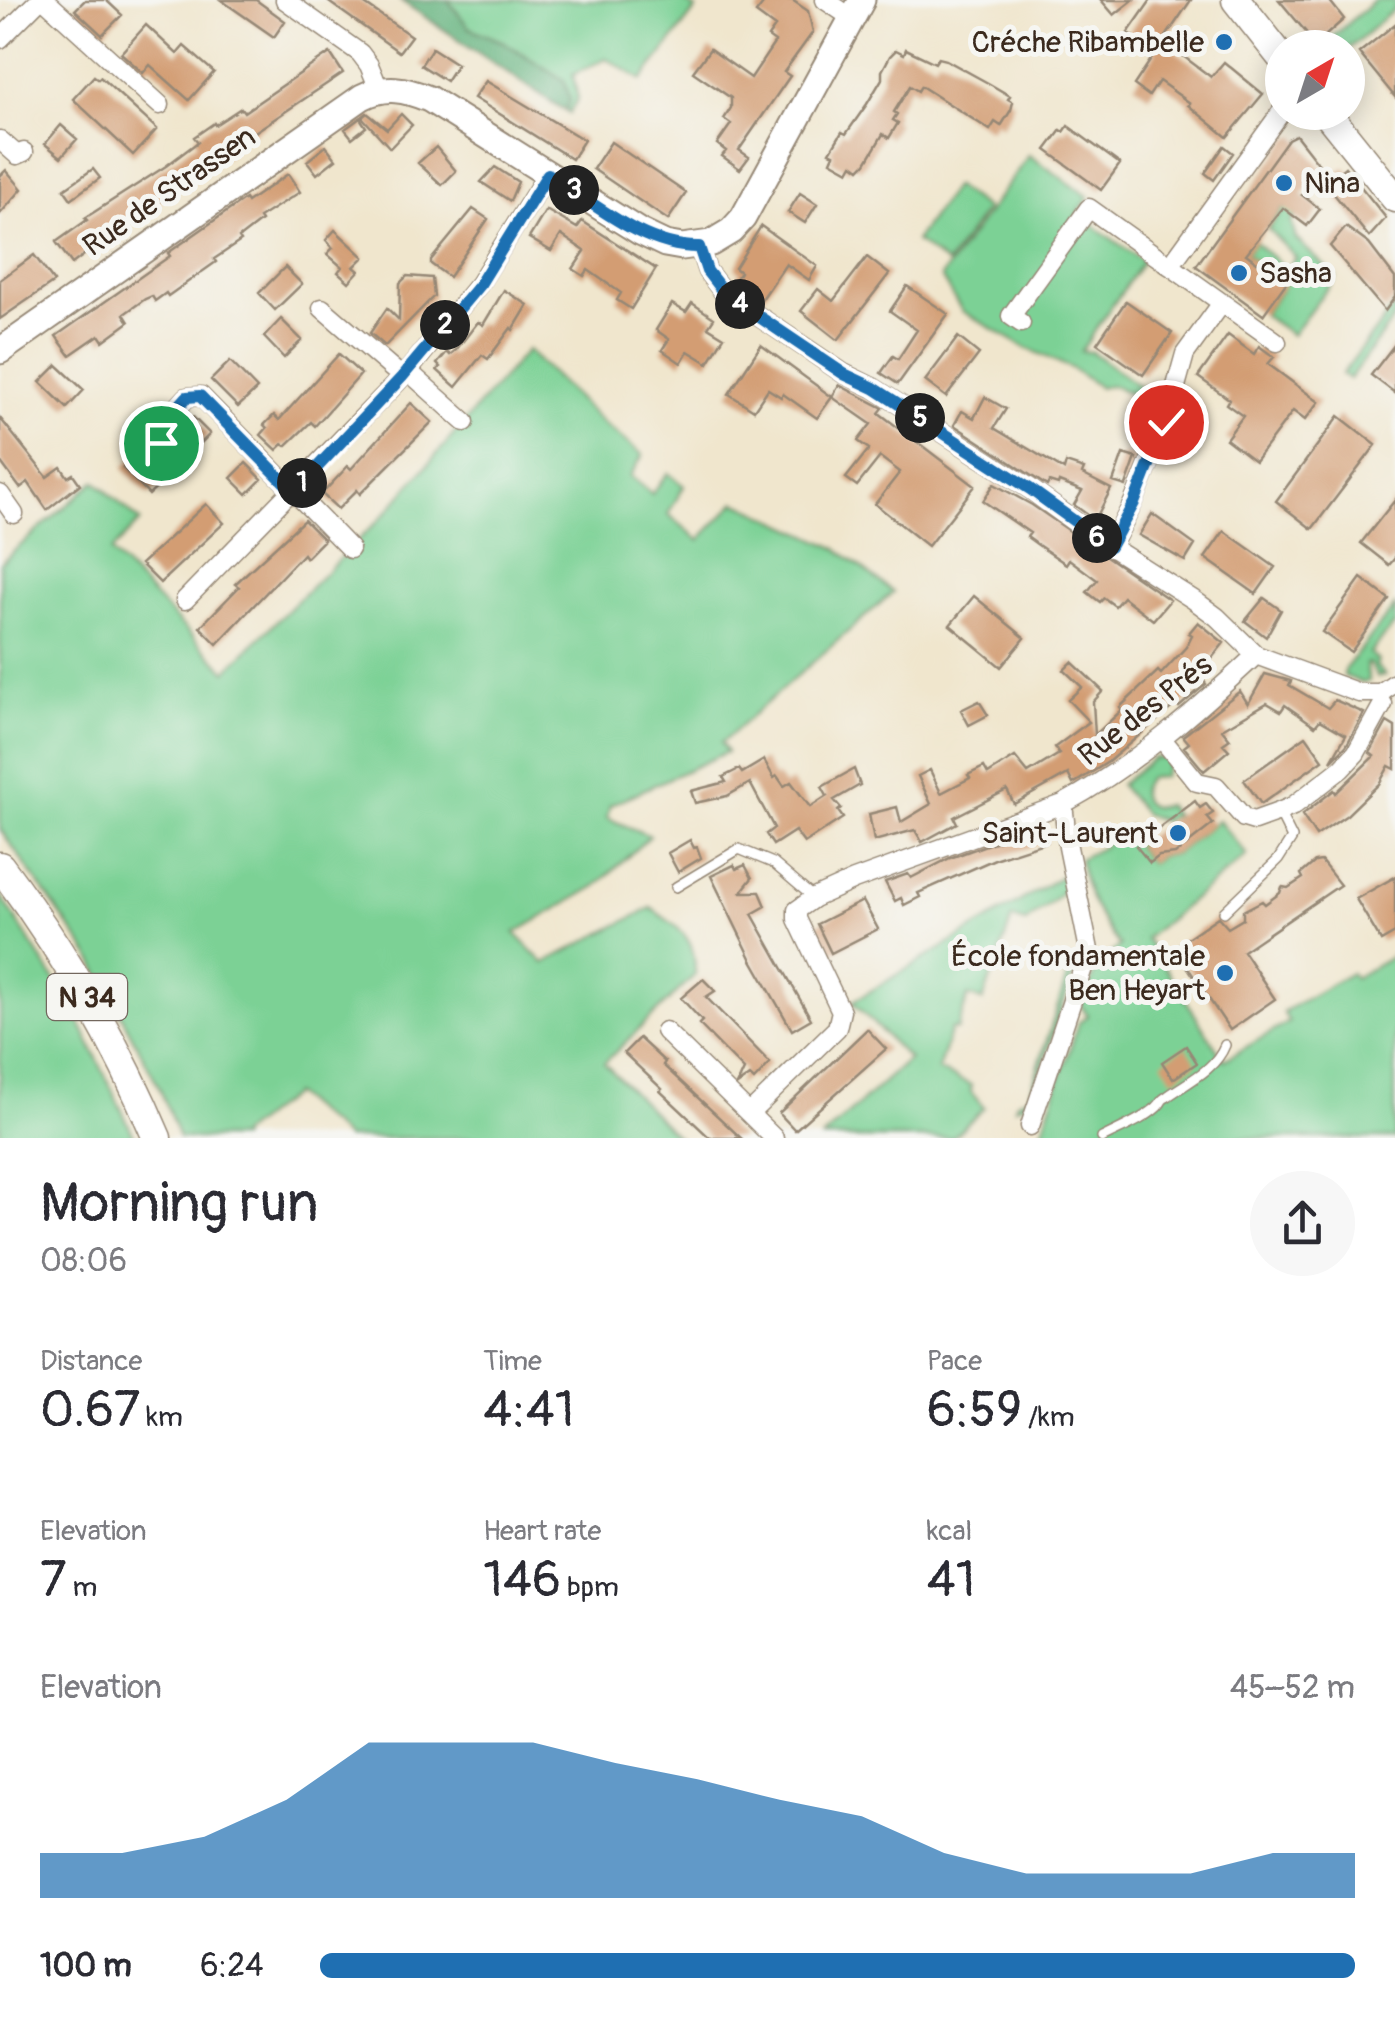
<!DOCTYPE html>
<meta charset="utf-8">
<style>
body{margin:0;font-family:Pangolin,sans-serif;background:#f7f7f7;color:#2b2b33;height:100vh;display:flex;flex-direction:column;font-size:38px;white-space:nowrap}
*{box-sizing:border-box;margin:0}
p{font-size:32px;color:#7c7c81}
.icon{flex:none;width:55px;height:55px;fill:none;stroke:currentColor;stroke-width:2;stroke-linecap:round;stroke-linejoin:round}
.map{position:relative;height:1138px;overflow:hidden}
.sheet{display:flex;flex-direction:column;background:#fff;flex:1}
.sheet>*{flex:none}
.needle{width:65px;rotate:39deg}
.tools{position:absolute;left:1265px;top:30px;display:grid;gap:20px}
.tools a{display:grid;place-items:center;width:100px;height:100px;border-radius:50%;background:#fff;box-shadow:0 5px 25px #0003;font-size:50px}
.pin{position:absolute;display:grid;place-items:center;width:85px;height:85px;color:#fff;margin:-42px;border:5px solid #fff;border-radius:50%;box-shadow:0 2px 10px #0007}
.km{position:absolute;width:50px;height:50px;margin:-25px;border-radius:50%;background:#222;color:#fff;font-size:28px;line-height:50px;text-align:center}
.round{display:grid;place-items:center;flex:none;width:105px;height:105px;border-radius:52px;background:#f7f7f7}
.summary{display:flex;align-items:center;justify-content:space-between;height:170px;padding:0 40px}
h1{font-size:55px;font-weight:600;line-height:75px}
.metrics{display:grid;grid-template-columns:repeat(3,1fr);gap:15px;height:170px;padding:10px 40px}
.metrics div{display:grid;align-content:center}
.metrics b{font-size:50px;font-weight:600}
.metrics small{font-size:28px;font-weight:400}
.metrics p{font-size:28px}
.chart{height:280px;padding:20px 40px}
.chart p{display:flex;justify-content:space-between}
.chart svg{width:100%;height:180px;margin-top:10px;fill:#1f6fb2;opacity:.7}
ul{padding:0 40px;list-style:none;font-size:32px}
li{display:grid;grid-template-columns:160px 120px 1fr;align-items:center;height:75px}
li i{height:25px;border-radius:12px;background:#1f6fb2}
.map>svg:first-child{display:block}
.green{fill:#7bd195;stroke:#5b7e5a;stroke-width:2.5}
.forest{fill:#64b37e;stroke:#506e4e;stroke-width:2.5}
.building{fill:#d39d73}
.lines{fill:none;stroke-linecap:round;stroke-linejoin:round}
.service-casing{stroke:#968876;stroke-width:12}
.minor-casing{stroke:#968876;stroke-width:21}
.secondary-casing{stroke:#968876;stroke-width:29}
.primary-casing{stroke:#968876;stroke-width:31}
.service{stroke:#fff;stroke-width:9}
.minor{stroke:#fff;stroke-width:18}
.secondary{stroke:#fff;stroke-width:25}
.primary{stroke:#fff;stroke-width:28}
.route-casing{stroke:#fff;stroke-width:20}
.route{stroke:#1f6fb2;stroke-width:12}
.poi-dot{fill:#1f6fb2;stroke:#f6f6f2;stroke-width:4}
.labels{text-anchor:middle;stroke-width:10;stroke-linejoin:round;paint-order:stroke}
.shield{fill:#f6f6f2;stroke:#73675e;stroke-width:2.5}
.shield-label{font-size:28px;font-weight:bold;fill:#3b2a1e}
.poi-label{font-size:30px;fill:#3b2a1e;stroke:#f6f6f2;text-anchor:end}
.street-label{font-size:30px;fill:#3b2a1e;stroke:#f6f6f2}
</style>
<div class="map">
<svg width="1395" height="1138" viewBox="0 0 1395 1138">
<rect width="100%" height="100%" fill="#f6f6f2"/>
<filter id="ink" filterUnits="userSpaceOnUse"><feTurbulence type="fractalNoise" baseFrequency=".01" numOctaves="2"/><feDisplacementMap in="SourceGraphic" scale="20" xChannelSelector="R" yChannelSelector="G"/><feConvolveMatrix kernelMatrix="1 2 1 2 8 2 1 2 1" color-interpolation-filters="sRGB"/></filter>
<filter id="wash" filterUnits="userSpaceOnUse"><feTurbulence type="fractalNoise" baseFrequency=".0048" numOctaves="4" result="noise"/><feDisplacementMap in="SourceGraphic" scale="40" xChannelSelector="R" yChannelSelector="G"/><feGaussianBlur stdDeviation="2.25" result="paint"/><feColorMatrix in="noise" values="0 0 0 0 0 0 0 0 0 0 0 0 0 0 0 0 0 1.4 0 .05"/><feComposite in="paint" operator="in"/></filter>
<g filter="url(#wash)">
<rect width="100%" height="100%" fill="#f0e6cd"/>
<!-- green -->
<path class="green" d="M448,0h234l14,9 -54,71 -36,-22 -33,17 5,24 -9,15 -4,-3 5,-11 -66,-58 -35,-14z
M1375,0h20v9l-47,40 -28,-2z
M1029,155l60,42 -12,17 66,47 -62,90 11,1 70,51 -2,4 -46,-21 -15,1 -28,-19 -47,-21 -62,-36 -21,-34z
M954,186l32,23 -39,55 -32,-23z
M1296,192l11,8 -16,22 5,17 40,38 -44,58 -29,-20 23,-32 -40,-29 9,-12 31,27 10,-11 -28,-29z
M1395,305v12l-46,62 -7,-5z
M527,350l76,74 40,31 -13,21 22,18 16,-21 16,13 -16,28 31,26 37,-38 100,46 57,44 -172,151 6,9 -117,53 -3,13 43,18 -54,50 -81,47 29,30 107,-55c29,22 45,27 44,67l-91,88 74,75h-332l-53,-44 -53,41 1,3h-62l-19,-49 -70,-133 -90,-127v-266l95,-82 45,40 -29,31 115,119 159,-157z
M1395,606v18l-25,29 8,8 -2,5 9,9 -8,2 -8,-14 -3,1 3,17 -6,2 -19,-7 1,-7z
M1153,758h11l12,13 -9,-6 -4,12 -15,1c-15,16 -2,36 18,27l8,10 -11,6 -19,-7 -24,-29z
M1218,820l29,35 -101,83 78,122 65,-38 -6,-10 68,-39 3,5 41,-23v183h-355l39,-116 9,-6 -7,-10 18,-43 21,-17c-22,-28 -34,-52 -41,-87l22,-11 28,-22 12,15 -5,5 14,17 9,-7 16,-2z
M1065,874c5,24 -24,33 -39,48l-14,-4 -29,83 -15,-5 -11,34 -6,-1 -13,41 33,15v7l13,16 -32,30h-130l87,-79 -57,-57z
M0,894l74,116 61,128h-135z
M1072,961l5,2 -45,135 -6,6 -11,3 2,-5 12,-6z"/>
<!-- forest -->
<path class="forest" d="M400,0h48l21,28 35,14 60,38 6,20 -5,11z"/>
<g id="blocks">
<!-- building -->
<path class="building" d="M85,0h21l16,15 -20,20 -27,-25z
M221,0h35l29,21 -11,16z
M326,0h33l52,36 -12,16z
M766,0h26l16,11 5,21 -29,40 6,4 -51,74 10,7 -9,12 -18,-13 4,-5 -9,-7 14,-20 -7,-5 7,-11v-10l-38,-26 17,-23 41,29 24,-36 -7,-5 7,-10 -19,-14z
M1101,0h32l-19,15z
M1151,0h40l-28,41 48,36 13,-15 39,32 -36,43 -39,-32 2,-2 -31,-22 -10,15 -15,-11 22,-33 -28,-19z
M1279,0h50l15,19 -28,25z
M1395,24v73l-36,-44z
M146,25l31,29 7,-8 30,26 -25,28 -39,-35 -7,8 -22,-20z
M432,48l25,16 -11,17 -25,-16z
M906,49l29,14 3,-5 8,2 42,23 22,13 -2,3 5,3 -2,8 -10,16 -6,-4 -5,8 -69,-44 -3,5 -8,-5 -16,26 3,2 -4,6 5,3 -9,15 -6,-4 -17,29 -6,6 -7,-5 -4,7 -18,-10 3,-7 -4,-2 12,-20 4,2 21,-30 15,-25v-8l8,-15 6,-6 8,4z
M330,53l13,20 -112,75 2,3 -28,21 -72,46 -61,46 -16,-22 31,-22 -2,-2 81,-52 32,-24 -4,-5 20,-14 1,2 26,-17 3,4z
M94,76l4,3 2,-2 57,52 -24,26 -60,-56z
M486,81l98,59 -12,19 -98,-61z
M367,113l20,16 14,-15 11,11 -22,23 -28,-31z
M360,118l6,9 -14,11 -7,-9z
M61,125l16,14 -16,18 -16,-13z
M1068,126l52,38 -19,26 -55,-40 15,-20 3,2z
M1296,135l32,41 -26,19 18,14 -13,17 -24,-18 -37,46 40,29 -23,32 -67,-49 92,-127z
M611,142l75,51 -18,27 -75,-51z
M326,146l10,13 -19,15 -10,-13z
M1224,146l9,7 -19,27 -9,-7z
M436,147l20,24 -14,14 -24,-22z
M495,167l23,15 -8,19 -29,-19z
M1345,167l41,51 -17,19 -44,-54z
M93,169l7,9 -29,21 -7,-10z
M6,170l16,19 -22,25v-38z
M288,174l12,18 -41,26 2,3 -22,17 2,3 -27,18 2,3 -48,34 -2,-3 -11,8 -3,-5 -7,3 -21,15 5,8 -26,19 -4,-6 -29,20 -14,-19 114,-80 -2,-3 77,-54 2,3z
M800,193l17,11 -12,19 -17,-11z
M473,209l15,10 -39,58 -18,-13v-4z
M546,210l31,18 5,-7 74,48 -25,40 -14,-9 4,-7 -33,-23 -4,6 -11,-7 12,-18 -24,-16 -10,16 -22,-13z
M761,226l56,40 -8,14 -23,-16 -26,38 -27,-18 7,-12 -5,-4z
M1346,227l23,17 26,34v19l-10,14 -55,-65z
M335,230l29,27 -10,10 5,4 -10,11 -11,-10 4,-5 -15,-13 6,-6 -7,-8z
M34,255l20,27 -54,37v-39z
M867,257l22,17 -51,66 -37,-29 17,-22 15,12z
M285,267l17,17 -27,26 -16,-17z
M407,276l25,2 2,18 -49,50 -15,-13 17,-25 12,12 1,-37z
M907,286l41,28 -50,70 -17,-11 12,-17 5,3 19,-29 -27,-19z
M504,290l24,15 -15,25 -2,-2 -23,31 -6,-4 -26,32 -19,-17 3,-3 -3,-3 10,-12 3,3 6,-5 22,-28 5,3z
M1126,301l46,32 -29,42 -46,-32z
M692,303l22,15 -6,9 16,10 -16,26 -20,-12 -7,12 -19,-13 7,-11 -13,-9 16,-26 14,8z
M281,319l21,21 -18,18 -20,-21z
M1228,335l26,19 5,-8 15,11 -6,7 51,38 -14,18 -12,-9 -38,50 -29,-22 17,-23 -17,-12 3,-5 -31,-22z
M958,337l21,17 -33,43 -21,-16z
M1395,344v49l-24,-18z
M761,345l71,52 -15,21 -34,-24 -2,3 -13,-8 -14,21 -25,-16z
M339,354l22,20 -46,52 -4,-4 -25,24 -3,-2 -6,6 -16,-15 6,-7 -3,-3 10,-10 5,5z
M230,361l27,28 -19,18 -27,-27z
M57,365l27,25 -17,18 -27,-26z
M839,385l44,23 -4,5 96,73 -47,60 -53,-42 25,-32 -20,-15 -23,29 -11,-8 23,-29 -11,-8 13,-17 -39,-27z
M985,397l21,12 -12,19 70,42 2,-7 18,6 -2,5 29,15 -16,31 -21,-15 8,-14 -23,-9 -1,3 -9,-3 -2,4 -93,-61 8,-14 12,7z
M411,403l21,19 -72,72 -3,-4 -19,19 -16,-15 26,-28 3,3z
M1339,416l37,29 -64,84 -36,-28z
M193,417l17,17 -16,16 -17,-16z
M0,418l47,59 14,-10 7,10 5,-3 7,10 -33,26 -19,-28 -8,6 -20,-27z
M137,454l27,27 -15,14 -26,-27z
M1123,454l13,4 -10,28 -13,-4z
M246,463l16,16 -15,15 -16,-16z
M994,484l38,21 138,95 -17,20 -30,-23 -8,9 -11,-8 -4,4 -13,-10 10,-12 -28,-21 -3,5 -28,-19 -11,-8 3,-4 -47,-32z
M1395,500v58l-6,7 -28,-22z
M206,504l18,19 -64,60 -19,-19z
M1152,514l43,31 -10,16 -46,-26z
M304,520l20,20 -18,18 -3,-4 -86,90 -17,-17 39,-40 -4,-3z
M1224,531l51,36 -19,27 -51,-36z
M1361,578l28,21 -38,53 -29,-20z
M974,596l51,42 -24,29 -51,-42z
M1264,598l17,12 -15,27 -21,-16z
M1198,622l26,21 -25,31 7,10 -27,23 -3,-3 -68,58 -35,22 -5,-10 -54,30 -7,-14 -53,27 3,6 -35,19 -7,-12 -41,11 -5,-27 28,-7 4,15 30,-18 -13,-28 12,-6 11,23 29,-15 -2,-3 16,-8 4,7 27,-17 13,16 31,-19 -4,-7 34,-25 -21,-22 14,-13 -18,-17 8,-8 31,29 -10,11 2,33 27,-25 -2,-3 38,-36 3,3 25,-27 6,-12 -3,-2z
M1265,674l26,7 -2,4 39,23 7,-8 29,13 -18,33 -15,15 15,-26 -26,-15 -5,6 -30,-21 -4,6 -14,-8 -45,26 8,10 -7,5 6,6 -25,21 -20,-24 5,-4 -6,-7 57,-45 8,13z
M979,701l9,14 -19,10 -8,-15z
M1387,722l8,5v42l-6,-3 -10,18 -32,31 -31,21 -14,-21 32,-25 2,3 38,-37 -4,-3z
M1306,736l17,24 -62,44 -17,-24z
M764,760l10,18 3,-2 7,10 7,-4 19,25 17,-11 -5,-9 32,-18 6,16 -26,15 7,8 -3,3 5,7 -39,25 -9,-12 -22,14 -7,-11 8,-6 -24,-45 -23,13 -32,7 -4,-12 35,-9 -3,-5 16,-8 3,4z
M1195,801l5,7 6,-4 7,9 -6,4 6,7 -38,30 -16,2 -9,7 -14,-17z
M1041,825l6,17 -50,16 -79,35 2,4 -16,8 -3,-7 -6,3 -10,-19 23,-8 3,4 39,-20z
M690,840l4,8 3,-1 4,11 -23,14 -10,-19z
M1321,861l19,24 -97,66 32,48 -45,31 -56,-83 44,-30 10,11 15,-9v-8l19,-10 3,3 15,-11 2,-6 6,1 15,-10 -2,-4 14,-12z
M734,865l2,4 9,-4 7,13 -11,14h19l6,14 -14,8 59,105 -19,11 -40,-70 -41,-84z
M1395,877v56l-14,8 -25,-42z
M863,901l15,28 -47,24 -14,-29z
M703,979l12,12 -9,6 64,66 -16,17 -4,-4 -13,9 7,-15 -45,-46 3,-3 -21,-23z
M867,1029l19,20 -91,81 -16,-17z
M639,1038l26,24 -2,3 78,73h-31l-50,-47 2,-2 -38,-36z
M1186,1046l11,17 -24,16 -11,-17z"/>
</g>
</g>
<g filter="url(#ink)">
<use href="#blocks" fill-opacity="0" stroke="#968876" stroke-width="2.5"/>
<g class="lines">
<defs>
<path id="service" d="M676,887l63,-38 34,14 41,35
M1224,912l54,-52 14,-22 -13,-26
M1102,1138c17,-9 41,-18 55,-31 8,-8 1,-5 11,-11 21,-15 47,-26 57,-51"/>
<path id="minor" d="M45,0l115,105
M285,0l75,53 9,12 10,24
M825,0l27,18
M0,39l39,-39
M0,140l17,15 7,-3
M699,247l8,24 17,22 119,80 31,15 156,101 81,58 83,53 23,17 39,38 103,38h21l15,-10
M1170,266l112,-155
M322,308l80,69
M1021,323l-10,-7 78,-108 188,134
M408,371l57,51
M161,443l2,-19 24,-27 14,-1 149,153
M0,494l14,20
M1111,547l22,-44 33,-81 19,-68 37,-51
M185,600l223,-229 71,-87 69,-111
M1162,739l35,43 19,4 28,32 10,3 25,-9 14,-6 48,-37 15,-16 27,-49
M665,1031l109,107
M750,1113l87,-85 4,-17 -44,-92v-9l17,-12 40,-18 209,-76c72,-39 133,-93 193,-149
M1030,1126l59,-176 -21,-103 -5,-43"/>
<path id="secondary" d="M0,351l362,-254c24,-12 43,-8 67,2l211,133 25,12 17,3 29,-4 20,-12 12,-13 119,-218"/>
<path id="primary" d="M1236,0l46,58
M1326,112l69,86
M0,866c63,84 116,175 157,272"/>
</defs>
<!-- service casing -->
<use href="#service" class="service-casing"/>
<!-- minor casing -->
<use href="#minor" class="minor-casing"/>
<!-- secondary casing -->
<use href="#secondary" class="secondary-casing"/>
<!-- primary casing -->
<use href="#primary" class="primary-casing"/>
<!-- service -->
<use href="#service" class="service"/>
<!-- minor -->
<use href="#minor" class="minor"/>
<!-- secondary -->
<use href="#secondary" class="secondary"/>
<!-- primary -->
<use href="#primary" class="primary"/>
</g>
</g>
<g class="lines" filter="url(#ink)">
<defs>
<path id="route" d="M161,443l2,-19 24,-27 13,-1 94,96 108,-115 78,-93 68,-110c45,28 95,74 151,73l8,24 17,22 120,81 30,14 156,101 80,58 24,-44 32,-81"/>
</defs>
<!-- route casing -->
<use href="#route" class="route-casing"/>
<!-- route -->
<use href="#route" class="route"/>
</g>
<!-- markers -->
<g class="poi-dot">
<circle cx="1224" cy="42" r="10"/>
<circle cx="1284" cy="183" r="10"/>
<circle cx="1239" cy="273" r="10"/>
<circle cx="1178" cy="833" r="10"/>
<circle cx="1225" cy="973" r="10"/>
</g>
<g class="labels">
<!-- shield labels -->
<rect class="shield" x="47" y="974" width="80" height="46" rx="8"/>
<g class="shield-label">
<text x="87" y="1007">N 34</text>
</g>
<!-- poi labels -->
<g class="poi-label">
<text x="1204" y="52">Créche Ribambelle</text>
<text x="1304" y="193" text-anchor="start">Nina</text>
<text x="1259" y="283" text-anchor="start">Sasha</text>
<text x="1158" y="843">Saint-Laurent</text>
<text x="1205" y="966">École fondamentale<tspan x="1205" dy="34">Ben Heyart</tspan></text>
</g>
<!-- street labels -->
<g class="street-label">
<text transform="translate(169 191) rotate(-35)" y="10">Rue de Strassen</text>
<text transform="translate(1145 710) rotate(-38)" y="10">Rue des Prés</text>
</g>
</g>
</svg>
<div class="tools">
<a><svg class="needle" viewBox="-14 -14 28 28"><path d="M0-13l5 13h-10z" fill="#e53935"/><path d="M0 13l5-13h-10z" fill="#7c7c81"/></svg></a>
</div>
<div class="pin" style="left:161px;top:443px;background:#1e9e55"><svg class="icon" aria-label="arrive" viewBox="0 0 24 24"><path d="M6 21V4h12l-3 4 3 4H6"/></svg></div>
<div class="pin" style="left:1166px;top:422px;background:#d93025"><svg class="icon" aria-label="check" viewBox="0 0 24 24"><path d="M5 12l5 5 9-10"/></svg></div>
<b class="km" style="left:302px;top:483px">1</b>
<b class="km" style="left:445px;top:325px">2</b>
<b class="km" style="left:574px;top:190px">3</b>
<b class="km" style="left:740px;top:304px">4</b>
<b class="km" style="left:920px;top:418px">5</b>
<b class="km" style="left:1097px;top:538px">6</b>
</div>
<section class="sheet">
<div class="summary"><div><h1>Morning run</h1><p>08:06</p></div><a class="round"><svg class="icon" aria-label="share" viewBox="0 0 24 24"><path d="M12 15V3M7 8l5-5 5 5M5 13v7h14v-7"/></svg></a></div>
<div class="metrics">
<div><p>Distance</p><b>0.67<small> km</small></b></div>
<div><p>Time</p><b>4:41</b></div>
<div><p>Pace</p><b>6:59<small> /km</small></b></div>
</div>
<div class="metrics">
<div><p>Elevation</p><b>7<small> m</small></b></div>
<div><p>Heart rate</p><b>146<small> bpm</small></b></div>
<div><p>kcal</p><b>41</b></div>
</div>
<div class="chart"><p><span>Elevation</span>45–52 m</p>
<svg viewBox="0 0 160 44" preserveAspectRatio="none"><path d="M0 44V33L10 33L20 29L30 20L40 6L50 6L60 6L70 11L80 15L90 20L100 24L110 33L120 38L130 38L140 38L150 33L160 33V44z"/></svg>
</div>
<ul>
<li><b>100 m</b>6:24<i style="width:100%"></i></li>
</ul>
</section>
